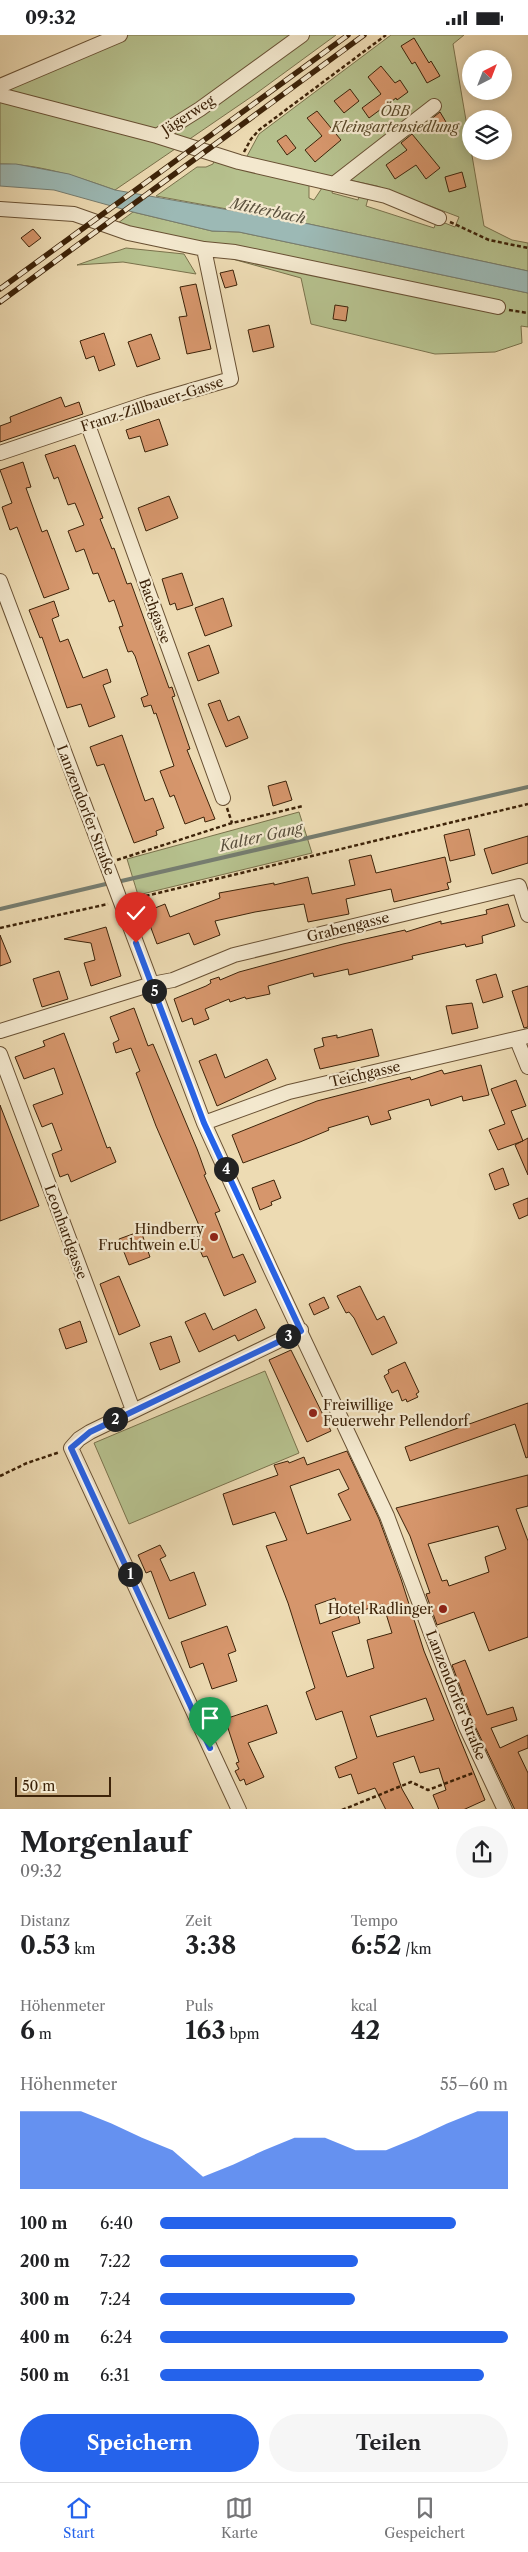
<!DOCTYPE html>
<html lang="de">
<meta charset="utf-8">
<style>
body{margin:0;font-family:"Libre Caslon Text",serif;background:#f6f6f6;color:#202124;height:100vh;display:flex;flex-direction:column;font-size:19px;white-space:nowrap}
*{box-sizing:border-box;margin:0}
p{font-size:16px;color:#757577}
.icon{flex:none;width:28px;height:28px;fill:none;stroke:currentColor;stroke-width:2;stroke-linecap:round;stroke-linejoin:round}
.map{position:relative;height:1774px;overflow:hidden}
.details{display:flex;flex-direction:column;background:#fff;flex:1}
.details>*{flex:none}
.needle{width:32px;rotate:42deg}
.buttons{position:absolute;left:462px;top:15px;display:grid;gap:10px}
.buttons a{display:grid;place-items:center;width:50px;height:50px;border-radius:50%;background:#fff;box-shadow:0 2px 12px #0003;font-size:25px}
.scale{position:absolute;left:15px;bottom:12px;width:96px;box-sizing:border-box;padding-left:5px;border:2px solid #3d2309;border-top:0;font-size:14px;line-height:18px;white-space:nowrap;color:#3d2309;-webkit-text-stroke:4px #f3e8ce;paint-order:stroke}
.pin{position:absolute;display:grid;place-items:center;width:42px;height:42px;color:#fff;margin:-51px -21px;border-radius:50% 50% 50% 0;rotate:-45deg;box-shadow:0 0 5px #0007}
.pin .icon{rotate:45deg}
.km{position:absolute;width:25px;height:25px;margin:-12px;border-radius:50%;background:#222;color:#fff;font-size:14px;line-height:25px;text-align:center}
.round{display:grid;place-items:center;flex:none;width:52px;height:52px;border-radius:26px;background:#f6f6f6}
.overview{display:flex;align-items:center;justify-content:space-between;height:85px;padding:0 20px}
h1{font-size:28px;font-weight:700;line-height:38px}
.metrics{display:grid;grid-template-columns:repeat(3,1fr);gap:8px;height:85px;padding:5px 20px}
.metrics div{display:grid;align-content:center}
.metrics b{font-size:25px;font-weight:700}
.metrics small{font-size:14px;font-weight:400}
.metrics p{font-size:14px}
.chart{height:140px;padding:10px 20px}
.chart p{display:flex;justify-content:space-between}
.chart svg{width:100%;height:90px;margin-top:5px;fill:#2563eb;opacity:.7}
.button{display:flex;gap:10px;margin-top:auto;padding:10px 20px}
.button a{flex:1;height:58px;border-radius:30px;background:#2563eb;color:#fff;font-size:20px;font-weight:700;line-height:58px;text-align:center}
.button a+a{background:#f6f6f6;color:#202124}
ul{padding:0 20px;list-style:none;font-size:16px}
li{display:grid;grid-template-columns:80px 60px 1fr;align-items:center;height:38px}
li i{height:12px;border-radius:6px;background:#2563eb}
.status{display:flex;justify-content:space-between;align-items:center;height:35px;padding:0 25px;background:#fff;direction:ltr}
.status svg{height:14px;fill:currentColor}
.tab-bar{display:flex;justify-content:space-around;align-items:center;height:70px;border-top:1px solid #e0e0e0;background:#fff;font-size:14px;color:#757577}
.tab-bar a{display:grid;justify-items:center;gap:2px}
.tab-bar .current{color:#2563eb}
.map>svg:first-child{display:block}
.green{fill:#b6c18e;stroke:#7a724c}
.water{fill:#9cb9b5;stroke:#767d70}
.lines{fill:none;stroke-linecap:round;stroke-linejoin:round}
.stream{stroke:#767d70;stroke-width:4}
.building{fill:#d6966c;stroke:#3d2309;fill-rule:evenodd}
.minor-casing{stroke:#695134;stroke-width:16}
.path{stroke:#3d2309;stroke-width:2.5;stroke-dasharray:4 2.5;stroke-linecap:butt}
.minor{stroke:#f3e8ce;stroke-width:14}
.rail-casing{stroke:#3d2309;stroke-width:5.5}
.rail{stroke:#f3e8ce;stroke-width:4;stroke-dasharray:11;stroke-linecap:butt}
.route-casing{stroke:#fff;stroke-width:10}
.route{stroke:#2563eb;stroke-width:6}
.poi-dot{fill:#8f2418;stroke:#f3e8ce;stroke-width:2}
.labels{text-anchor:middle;stroke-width:4.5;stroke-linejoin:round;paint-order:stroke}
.park-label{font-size:14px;font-style:italic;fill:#5b4a2a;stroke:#f3e8ce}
.street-label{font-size:14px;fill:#3d2309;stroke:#f3e8ce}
.poi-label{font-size:14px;fill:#3d2309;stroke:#f3e8ce;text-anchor:end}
.water-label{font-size:15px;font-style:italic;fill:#5a503d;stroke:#f3e8ce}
</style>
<div class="status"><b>09:32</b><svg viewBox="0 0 49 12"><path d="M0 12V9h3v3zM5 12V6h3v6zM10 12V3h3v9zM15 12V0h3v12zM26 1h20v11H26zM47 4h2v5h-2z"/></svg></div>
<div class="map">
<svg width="528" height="1775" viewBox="0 0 528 1775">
<rect width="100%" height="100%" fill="#eddbb3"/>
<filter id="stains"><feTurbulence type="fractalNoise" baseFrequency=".004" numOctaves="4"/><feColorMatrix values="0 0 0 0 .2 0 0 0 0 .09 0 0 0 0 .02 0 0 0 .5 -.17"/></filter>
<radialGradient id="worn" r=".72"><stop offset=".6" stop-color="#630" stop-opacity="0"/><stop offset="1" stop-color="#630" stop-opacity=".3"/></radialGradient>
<!-- green -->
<path class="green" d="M127,0h209l-82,60 -139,95c-37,-13 -75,-26 -115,-26v-76z
M391,0h73l-11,9 31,182 28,14 16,3v28l-219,-47 -153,-28 41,-29h9l7,-3 2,-6 94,23v17l5,2 10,-15 10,1 -2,7 26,7 2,-7 9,2 -3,11 68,22 3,-8 18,7 4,-10 -82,-31 -131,-28 13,-24z
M133,177l79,19 27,1 289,61v34l-7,-1 1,17 -27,9 -60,2 -124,-30 -10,-46 -83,-23 -111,-24z
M126,213l58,6 12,20 -73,-12 -46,3z
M299,777l13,41 -174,42 -11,-36z
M265,1336l34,82 -170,71 -35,-81z"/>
<!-- water -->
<path class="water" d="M0,129h16l53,10 46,16 194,34 219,47v22l-289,-61 -27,-1 -79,-19 -79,-22 -54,-4z"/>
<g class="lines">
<!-- stream -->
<path class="stream" d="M117,847l411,-95
M0,874l110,-26"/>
</g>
<!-- building -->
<path class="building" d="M414,3l15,25 2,-2 9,15 -13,7 -12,-21 -3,2 -11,-18z
M381,31l14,17 5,-3 8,12 -11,8 -1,-2 -27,20 -7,-10 19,-14 -13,-17z
M350,54l9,12 -15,12 -10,-12z
M317,76l24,29 -26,22 -10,-12 17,-14 -15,-18z
M440,77l6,10 -10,7 -6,-9z
M412,99l28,34 -14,11 -10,-14 -21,14 -9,-14 21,-15 -6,-7z
M286,100l10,13 -9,7 -10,-14z
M462,137l4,15 -17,5 -4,-15z
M33,194l8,9 -12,9 -8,-9z
M233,235l4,15 -12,3 -5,-15z
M196,249l15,65 -24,5 -8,-37 8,-1 -7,-29z
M335,270l13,2 -2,14 -13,-2z
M269,290l5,22 -21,5 -5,-22z
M104,298l11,32 -16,6 -5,-15 -8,3 -6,-18z
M151,299l9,25 -23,8 -9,-25z
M61,362l4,10 14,-5 4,12 -83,28v-16l11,-4 -1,-5z
M159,384l9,26 -23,7 -5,-16 -11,3 -3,-9z
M75,410l28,73 -3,1 12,30 2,-1 13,36 4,-1 38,105 3,-1 3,9 -3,1 18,52 -3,1 28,69 -10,3 -1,-5 -19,7 -11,-29 -4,2 -10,-26 14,-5 -18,-53 -2,1 -3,-9 -7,2 -3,-9 7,-3 -13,-39 -3,-5 -4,1 -9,-25 4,-1 -9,-26 -5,2 -11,-29 -5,1 -9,-25 -8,3 -8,-21 16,-6 -9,-22 -7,2 -10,-28 -4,2 -9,-24z
M23,427l8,25 -5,1 16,44 5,-2 22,59 -25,9 -27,-71 -7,3 -8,-23 10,-4 -12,-33z
M169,461l9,22 -32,13 -8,-23z
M182,538l11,32 -16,5 -2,-7 -5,2 -8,-26z
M223,563l9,28 -27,10 -10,-28z
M54,566l5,15 -7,3 8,23 8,-3 15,39 24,-9 4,13 -8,3 12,32 -26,10 -8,-23 -14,4 -25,-71 -2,1 -11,-28z
M209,610l10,28 -21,8 -10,-28z
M220,665l8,21 11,-5 9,22 -22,9 -18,-43z
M122,700l23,66 8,-3 11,30 -8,3 1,4 -23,8 -30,-79 -7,2 -7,-19z
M286,746l6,19 -19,6 -5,-20z
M469,794l6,26 -25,6 -6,-26z
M528,801v27l-36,11 -8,-25z
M371,820l5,18 69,-16 6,25 -4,1 2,6 -55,13 -3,-13 -45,10 3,15 -41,8 -4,-18 -49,8 -40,9 5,14 -26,10 -5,-12 -32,11 -12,-32 20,-8 5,13 50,-19 -1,-5 55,-10v2l34,-8 4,17 43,-9 -6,-25z
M508,869l7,22 -33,10 1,7 -17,4 -1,-3 -53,12 1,3 -64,16 -1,-6 -34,8 -1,-4 -45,13 2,8 -24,5 -1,-2 -15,5 -1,-3 -24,10 4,10 -15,6 -2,-7 -10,4 -8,-23 32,-13 5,-3 -1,-3 9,-3 1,3 19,-8 104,-28 62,-14 1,2 35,-11v3l46,-10 -1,-4z
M106,892l15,49 -30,10 -7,-23 11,-3 -4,-17 -27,-4z
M0,900l11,27 -11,4z
M59,936l9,28 -26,8 -9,-28z
M496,939l7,23 -20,6 -7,-23z
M528,951v41l-4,1 -12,-37z
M472,968l6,25 -26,6 -6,-28z
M134,973l14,38 5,-2 44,105 9,25 -2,1 16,36 -5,2 18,45 10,-4 13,28 -32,14 -17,-40 -4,1 -10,-23 8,-4 -45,-104 -20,-53 4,-2 -9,-23 -15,5 -3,-10 6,-3 -9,-23z
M372,994l7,27 -59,13 -6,-20 10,-3 -2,-8 15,-3v3z
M64,998l43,115 3,-1 6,15 -45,20 -3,-8 -8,3 -8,-23 10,-4 -10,-27 -10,4 -9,-22 30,-11 -9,-26 -30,11 -9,-22 30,-11 -2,-5z
M216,1019l9,24 42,-19 9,20 -59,27 -18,-45z
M481,1030l8,30 -26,6 -1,-5 -31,10 -2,-7 -41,12 3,8 -20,6 -3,-9 -40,12 1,2 -29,12 -57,21 -11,-28 85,-34 93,-24 1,3 31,-10 2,4z
M516,1045l10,26 -15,5 12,30 -25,9 -9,-20 16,-6 -14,-35z
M0,1070l39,101 -39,15z
M528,1103v37l-13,-30z
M503,1133l6,17 -14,5 -6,-16z
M274,1145l7,18 -10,4 1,3 -12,5 -8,-22z
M528,1163v17l-9,4 -6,-15z
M141,1196l9,26 -21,8 -10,-26z
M119,1241l21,50 -21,9 -19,-51z
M360,1251l17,34 7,-4 13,27 -25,12 -18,-37 -5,-6 -3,1 -9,-17z
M324,1262l5,11 -15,7 -5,-11z
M256,1274l9,19 -27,13 -3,-6 -36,17 -14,-30 20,-9 8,17z
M80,1286l7,21 -21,7 -7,-20z
M171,1301l9,26 -20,8 -10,-27z
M291,1315l40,81 -24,11 -38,-82z
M405,1327l14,30 -3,2 2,3 -11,5 -1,-3 -4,2 -4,-11 -6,3 -8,-17 5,-3 -1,-3z
M528,1368v54l-2,1 -11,-34 -105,37 -5,-14z
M347,1416l32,68 22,60 23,72 61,149 -22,10h-24l-6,-15 13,-5 -7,-22 -19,5 -6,-17 -21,7 9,26 12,21h-28l-11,-22 -17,6 -7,-20 -12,4 -4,-11 22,-9 -15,-47 -26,9 -10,-28 9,-4 -27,-85 -22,-57 21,-6 -12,-28 -42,13 -10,-31 55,-19 -4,-10 14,-4 1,2 15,-6 3,8zM339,1434l10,20 -11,5 13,26 -44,14 -17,-48zM335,1563l5,19 -20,7 -5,-19zM383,1569l9,29 -25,7 7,28 -27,9 -15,-45 28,-9 -3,-11zM426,1663l8,22 -57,17 -7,-21z
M528,1440v31l-12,3 12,32v96l-39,14 -15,-39 -37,13 -11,-31 4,-1 -20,-57 -14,-28zM498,1491l8,23 -21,8 4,15 -40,14 -2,-6 -5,1 -14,-37z
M160,1510l6,11 -6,3 10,22 24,-9 12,33 -37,14 -18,-48 -5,2 -8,-18z
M227,1591l9,25 -8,3 9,27 -25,8 -9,-26 -13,5 -9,-26z
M465,1625l22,55 26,-8 4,13 -26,8 9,20 28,-13v13l-10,4 10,21v37h-13l-41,-86 -22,-59z
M267,1670l10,28 -29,10 16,34 -18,8 -2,-6 -4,2 -5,-10 4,-2 -3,-6 3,-1 -14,-43z"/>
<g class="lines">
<defs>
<path id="minor" d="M0,51l120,-51
M0,60l157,41 82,26 147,34 53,22
M157,101l43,-27 102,-74
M335,148l99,-77
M0,174l74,5 54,19 76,16 31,3 263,55
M88,390l135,373
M0,418l148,-50 83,-24 -27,-130
M0,546l204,542 67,147 116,246 79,211 39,83
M0,996l152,-47 21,-4 61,-25 285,-69 9,29
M517,1005l11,27
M0,1019l133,356
M204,1088l85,-31 239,-56
M239,1775l-168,-362 8,-9 11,-7 211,-102"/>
</defs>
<!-- minor casing -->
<use href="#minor" class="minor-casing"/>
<!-- path -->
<path class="path" d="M244,117l7,-13 8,-9 127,-95
M450,187l39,18 39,8
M509,275l19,3
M227,773l5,15
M117,825l115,-37 71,-17
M133,864l395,-95
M0,893l108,-24
M0,1441l27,-13 33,-11
M342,1775l69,-28 17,8 45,-17"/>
<!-- minor -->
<use href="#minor" class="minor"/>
<defs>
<path id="rail" d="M0,254l348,-254
M0,267l364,-267"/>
</defs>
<!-- rail casing -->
<use href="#rail" class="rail-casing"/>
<!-- rail -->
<use href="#rail" class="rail"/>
</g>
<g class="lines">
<defs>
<path id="route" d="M136,908l68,180 97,208 -211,101 -19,16 139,300"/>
</defs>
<!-- route casing -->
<use href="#route" class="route-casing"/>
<!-- route -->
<use href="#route" class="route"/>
</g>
<!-- markers -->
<g class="poi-dot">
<circle cx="214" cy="1202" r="5"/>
<circle cx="313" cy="1378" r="5"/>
<circle cx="443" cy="1574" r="5"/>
</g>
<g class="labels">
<!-- park labels -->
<g class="park-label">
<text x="395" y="81">ÖBB<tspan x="395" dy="16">Kleingartensiedlung</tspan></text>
</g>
<!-- street labels -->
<g class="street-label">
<text transform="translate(188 80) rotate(-33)" y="5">Jägerweg</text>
<text transform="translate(152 369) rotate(-18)" y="5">Franz-Zillbauer-Gasse</text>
<text transform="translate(155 576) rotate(70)" y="5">Bachgasse</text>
<text transform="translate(86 775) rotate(69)" y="5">Lanzendorfer Straße</text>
<text transform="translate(348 892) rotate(-14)" y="5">Grabengasse</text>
<text transform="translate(365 1039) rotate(-13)" y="5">Teichgasse</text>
<text transform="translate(66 1197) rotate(70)" y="5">Leonhardgasse</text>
<text transform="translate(456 1660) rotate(68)" y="5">Lanzendorfer Straße</text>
</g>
<!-- poi labels -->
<g class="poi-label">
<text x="204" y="1199">Hindberry<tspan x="204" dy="16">Fruchtwein e.U.</tspan></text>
<text x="323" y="1375" text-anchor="start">Freiwillige<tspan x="323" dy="16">Feuerwehr Pellendorf</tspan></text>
<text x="433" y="1579">Hotel Radlinger</text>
</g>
<!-- water labels -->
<g class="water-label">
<text transform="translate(268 176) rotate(12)" y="5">Mitterbach</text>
<text transform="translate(261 802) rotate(-13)" y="5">Kalter Gang</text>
</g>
</g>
<rect width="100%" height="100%" filter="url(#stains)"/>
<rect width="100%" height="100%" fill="url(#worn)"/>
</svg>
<div class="buttons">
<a><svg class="needle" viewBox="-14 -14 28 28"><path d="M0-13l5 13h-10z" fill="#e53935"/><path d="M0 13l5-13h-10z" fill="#757577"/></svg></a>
<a><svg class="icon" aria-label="layers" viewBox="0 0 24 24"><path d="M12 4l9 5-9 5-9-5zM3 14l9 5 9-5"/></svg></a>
</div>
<div class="scale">50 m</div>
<div class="pin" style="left:210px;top:1713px;background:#1e9e55"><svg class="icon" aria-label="arrive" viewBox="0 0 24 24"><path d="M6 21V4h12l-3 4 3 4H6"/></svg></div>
<div class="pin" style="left:136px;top:908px;background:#d93025"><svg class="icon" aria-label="check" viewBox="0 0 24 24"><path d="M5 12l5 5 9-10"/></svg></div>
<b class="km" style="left:130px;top:1539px">1</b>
<b class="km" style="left:115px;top:1384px">2</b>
<b class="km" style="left:288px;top:1301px">3</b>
<b class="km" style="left:226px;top:1134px">4</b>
<b class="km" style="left:154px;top:956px">5</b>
</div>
<section class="details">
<div class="overview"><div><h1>Morgenlauf</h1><p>09:32</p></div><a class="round"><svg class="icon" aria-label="share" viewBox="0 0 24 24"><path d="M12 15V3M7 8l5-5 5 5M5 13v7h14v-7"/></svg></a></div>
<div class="metrics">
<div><p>Distanz</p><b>0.53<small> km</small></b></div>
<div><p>Zeit</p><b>3:38</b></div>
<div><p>Tempo</p><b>6:52<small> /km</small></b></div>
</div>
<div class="metrics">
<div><p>Höhenmeter</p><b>6<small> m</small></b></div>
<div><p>Puls</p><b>163<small> bpm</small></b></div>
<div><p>kcal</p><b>42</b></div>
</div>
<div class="chart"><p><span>Höhenmeter</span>55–60 m</p>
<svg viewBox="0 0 160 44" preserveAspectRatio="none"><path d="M0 44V6L10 6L20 6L30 12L40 19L50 25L60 38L70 32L80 25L90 19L100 19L110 25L120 25L130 19L140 12L150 6L160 6V44z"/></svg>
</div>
<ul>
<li><b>100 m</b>6:40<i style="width:85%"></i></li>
<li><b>200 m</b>7:22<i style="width:57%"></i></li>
<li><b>300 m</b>7:24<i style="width:56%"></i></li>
<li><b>400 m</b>6:24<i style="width:100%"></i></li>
<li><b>500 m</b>6:31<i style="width:93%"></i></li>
</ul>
<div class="button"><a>Speichern</a><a>Teilen</a></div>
</section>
<nav class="tab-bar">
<a class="current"><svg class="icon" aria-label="home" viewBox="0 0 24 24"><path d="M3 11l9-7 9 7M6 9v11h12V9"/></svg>Start</a>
<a><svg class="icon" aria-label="map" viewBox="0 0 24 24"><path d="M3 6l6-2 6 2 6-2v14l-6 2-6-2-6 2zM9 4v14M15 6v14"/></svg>Karte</a>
<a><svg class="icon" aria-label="saved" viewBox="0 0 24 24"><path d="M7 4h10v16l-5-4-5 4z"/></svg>Gespeichert</a>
</nav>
